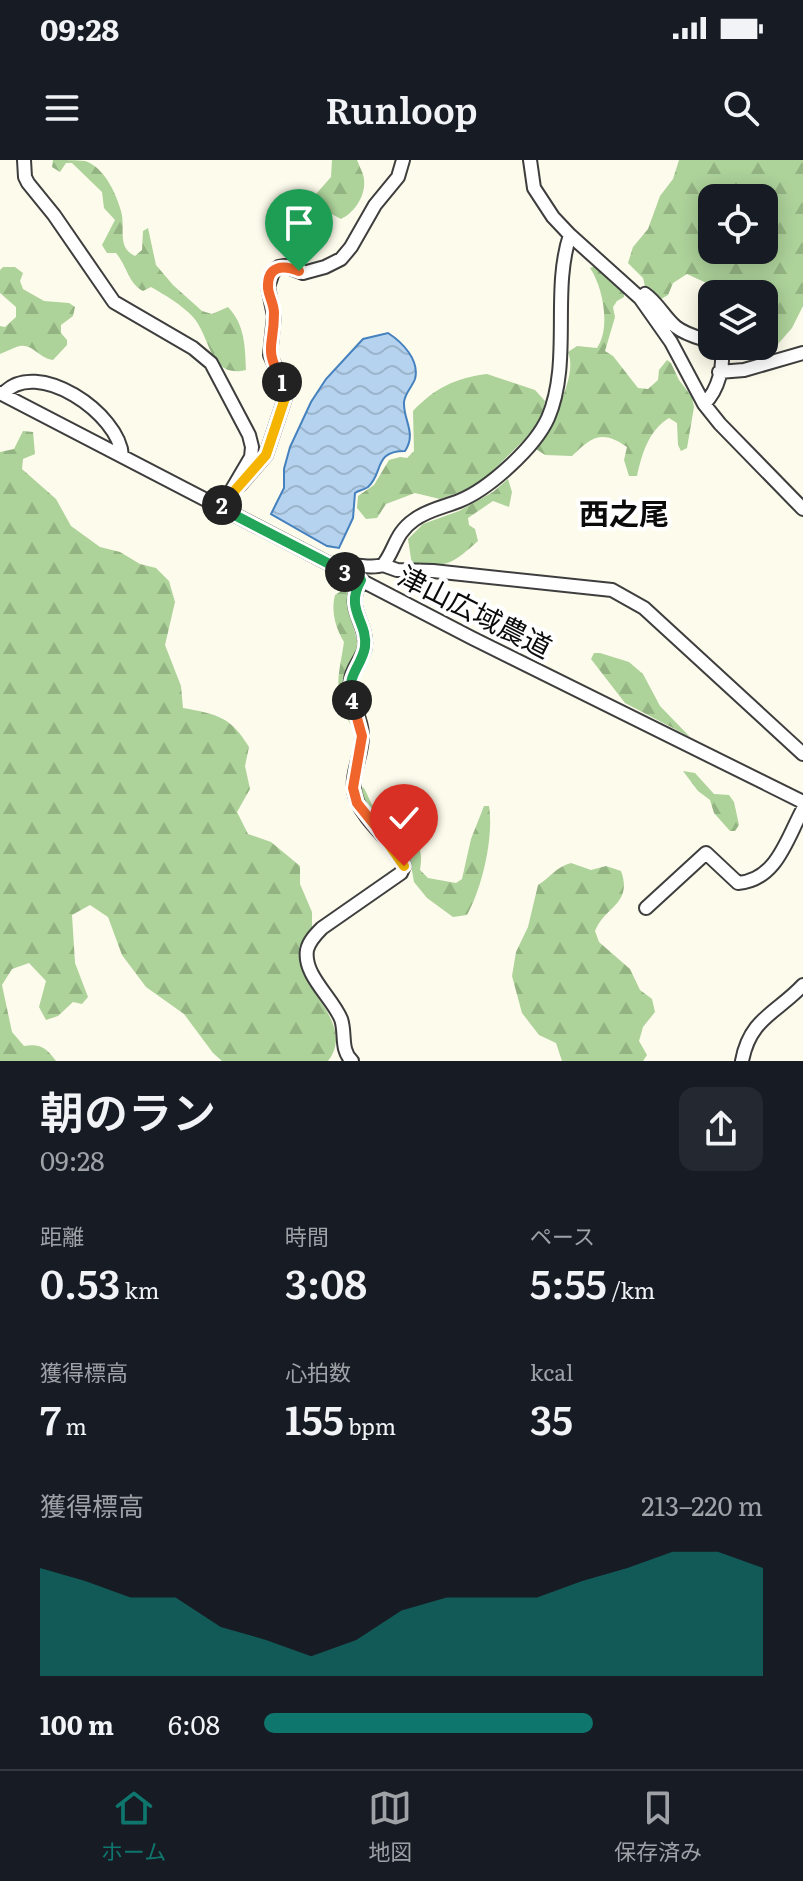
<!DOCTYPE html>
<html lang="ja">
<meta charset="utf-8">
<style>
body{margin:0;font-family:Literata,"Noto Sans JP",serif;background:#242831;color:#f1f3f6;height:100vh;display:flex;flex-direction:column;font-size:30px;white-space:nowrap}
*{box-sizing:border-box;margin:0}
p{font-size:26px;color:#9ea1a6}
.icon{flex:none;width:44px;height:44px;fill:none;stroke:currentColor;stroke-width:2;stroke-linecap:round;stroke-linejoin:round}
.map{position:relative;height:901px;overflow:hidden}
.side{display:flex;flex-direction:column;background:#171b24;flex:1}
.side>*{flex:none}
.buttons{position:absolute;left:698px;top:24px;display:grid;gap:16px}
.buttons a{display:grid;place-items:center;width:80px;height:80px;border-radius:16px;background:#171b24;box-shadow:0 4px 20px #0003;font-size:40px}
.pin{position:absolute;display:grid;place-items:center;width:68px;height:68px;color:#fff;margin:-82px -34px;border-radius:50% 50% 50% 0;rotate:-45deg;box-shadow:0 0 8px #0007}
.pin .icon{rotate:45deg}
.km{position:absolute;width:40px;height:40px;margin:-20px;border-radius:50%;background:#222;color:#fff;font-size:22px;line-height:40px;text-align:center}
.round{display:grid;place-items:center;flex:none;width:84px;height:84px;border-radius:16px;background:#242831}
.head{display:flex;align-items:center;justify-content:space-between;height:136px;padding:0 40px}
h1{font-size:44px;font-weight:600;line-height:60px}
.metrics{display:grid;grid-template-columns:repeat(3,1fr);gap:12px;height:136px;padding:8px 40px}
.metrics div{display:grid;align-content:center}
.metrics b{font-size:40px;font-weight:600}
.metrics small{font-size:22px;font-weight:400}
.metrics p{font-size:22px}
.chart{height:224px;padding:16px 40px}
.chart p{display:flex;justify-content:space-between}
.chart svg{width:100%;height:144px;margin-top:8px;fill:#0f766e;opacity:.7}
ul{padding:0 40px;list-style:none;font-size:26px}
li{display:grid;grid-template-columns:128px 96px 1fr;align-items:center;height:60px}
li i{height:20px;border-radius:10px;background:#0f766e}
.status{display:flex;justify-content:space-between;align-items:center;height:56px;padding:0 40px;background:#171b24;direction:ltr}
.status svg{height:22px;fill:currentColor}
header{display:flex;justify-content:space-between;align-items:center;height:104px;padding:0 40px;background:#171b24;font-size:36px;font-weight:600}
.dock{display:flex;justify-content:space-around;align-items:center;height:112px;border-top:2px solid #363941;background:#171b24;font-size:22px;color:#9ea1a6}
.dock a{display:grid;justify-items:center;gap:4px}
.dock .active{color:#0f766e}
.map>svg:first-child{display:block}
.forest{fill:url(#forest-firs);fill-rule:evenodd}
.water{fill:url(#water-waves);stroke:#4481be;stroke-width:2}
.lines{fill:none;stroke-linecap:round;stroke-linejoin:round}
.minor-casing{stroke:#3e3e3e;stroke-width:16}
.minor{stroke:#fff;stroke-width:12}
.split-1-casing{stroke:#fff;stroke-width:16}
.split-2-casing{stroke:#fff;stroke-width:16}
.split-3-casing{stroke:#fff;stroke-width:16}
.split-4-casing{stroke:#fff;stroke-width:16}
.split-5-casing{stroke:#fff;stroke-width:16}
.split-6-casing{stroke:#fff;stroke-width:16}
.split-1{stroke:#f0652b;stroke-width:10}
.split-2{stroke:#f5b400;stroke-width:10}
.split-3{stroke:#22a559;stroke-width:10}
.split-4{stroke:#22a559;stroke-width:10}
.split-5{stroke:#f0652b;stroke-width:10}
.split-6{stroke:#f5b400;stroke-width:10}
.labels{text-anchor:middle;stroke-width:8;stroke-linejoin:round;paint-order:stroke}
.street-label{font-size:28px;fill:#0b0b0b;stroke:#fff}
.neighbourhood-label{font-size:30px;font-weight:bold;fill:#0b0b0b;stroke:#fff}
</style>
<div class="status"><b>09:28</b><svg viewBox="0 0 49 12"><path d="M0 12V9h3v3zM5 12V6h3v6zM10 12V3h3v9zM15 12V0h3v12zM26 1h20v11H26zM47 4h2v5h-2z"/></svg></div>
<header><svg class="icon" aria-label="menu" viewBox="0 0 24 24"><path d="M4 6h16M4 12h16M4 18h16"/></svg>Runloop<svg class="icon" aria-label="search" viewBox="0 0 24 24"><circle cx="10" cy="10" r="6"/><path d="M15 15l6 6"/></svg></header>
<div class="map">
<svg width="803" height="901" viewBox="0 0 803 901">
<defs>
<pattern id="forest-firs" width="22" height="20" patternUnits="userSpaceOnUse" patternTransform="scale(2)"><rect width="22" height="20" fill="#add29a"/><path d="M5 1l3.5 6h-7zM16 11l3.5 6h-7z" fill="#94b383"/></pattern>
<pattern id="water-waves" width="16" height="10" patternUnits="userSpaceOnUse" patternTransform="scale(2)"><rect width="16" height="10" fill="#b5d3ef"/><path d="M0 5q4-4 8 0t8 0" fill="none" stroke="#9ab4cc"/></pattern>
</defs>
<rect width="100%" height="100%" fill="#fdfbeb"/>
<!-- forest -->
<path class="forest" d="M53,0c10,0 23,0 32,1 19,6 31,32 36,50 5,17 -5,36 14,45l7,-6 1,-19 5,-3 8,37 17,20 29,26 10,3 16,-7c17,18 17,39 18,63 -37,9 -35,-33 -53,-53 -11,-12 -28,-22 -42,-30l-8,4c-15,-8 -16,-25 -27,-38h-9l-5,-8 13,-25 -11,-12 -2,-16 -30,-29h-6l-6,9 -8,-5z
M332,0h25c2,6 7,14 7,20 2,16 -10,33 -23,39l-15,-8h-12l-5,-9 22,-25z
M679,0h124v146l-11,22 -21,24 -18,-6h11v-52h-45l-6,-8 -26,-12 -14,9 -5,12 -7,4 -15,-9 -3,-12 -15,-15 5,-16 15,-18 12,-33 13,-17zM712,38h52v52h-52z
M595,106l29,24v7l-7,4 -4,6 2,10 -10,34 8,5 25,32 10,1 10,-9 1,-10 8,-10 4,3 8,17 13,17 2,10 -7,41 -6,3 -3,-6 -1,-22 -8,-5c-21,13 -27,36 -32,58h-8l-5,-16 3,-13c-25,-18 -36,-10 -55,9l-27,-1 -9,-6c12,-23 43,-71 32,-97l9,-6 20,2c14,-20 6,-61 -7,-80z
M3,107h12l8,6 -3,8 3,8 21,12 25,2 6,4 -2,9 -12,9v8l6,7v5l-14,15c-13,-1 -20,-16 -33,-14 -6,1 -14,6 -20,8v-28l5,1 11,-10v-10l-16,-14v-23z
M487,214l48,16 10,11 -4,18 -17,21 -47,46 -37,13 -25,-6 -29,11 -9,14 -11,1 -9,-11 1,-12 16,-11 15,-25 11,-3 7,1 7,-7 -1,-40c22,-23 42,-33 74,-37z
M23,271l10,1 2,22 -12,5 -1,10 34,30 15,27 29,21 20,5 20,12 16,4 13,13 6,21 -10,43 16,41 2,22c34,6 48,9 66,39l-4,19 5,23 -13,23 11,22 23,8 29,24v18l12,28v17l-13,18c1,8 1,19 4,26 12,26 49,57 25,88h-106l-9,-8 -29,-39 -38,-27 -24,-32 -14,-38 -18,-12 -18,10 3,48 13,34 -6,7 -9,-2 -15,14 -12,4 -7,-13 7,-26 -17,-18 -17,6 -10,16 10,47 12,14c16,-3 23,2 32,15h-56v-609l14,-3z
M508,319l4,13 -3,15 -16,-6 -25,17 1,7 6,4 3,12c-27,24 -31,26 -66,24l-4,-26 15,-15 36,-13 34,-19z
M344,429l6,4 -1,16 10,40 -9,19 5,59 -5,-3c-17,-38 -12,-43 -6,-82 -9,-15 -13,-31 -9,-47z
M594,493h6l29,9 14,12 17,32 30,31 -65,-34 -34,-44z
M683,611l12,2 19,21 15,1 5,7 5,23 -4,6h-5l-16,-18 -4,-13 -12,-9z
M363,627c5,7 7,16 12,22 22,24 52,19 45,61l8,8 28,5 6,-4 9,-40 13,-33h5c5,31 -7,82 -22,109l-14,2 -26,-19 -13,-16 -5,-28 -33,-32 -17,-29z
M571,703l20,7 15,-4 15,5c12,33 -16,35 -26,60l4,11 31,27 10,21 12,9 3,13 -12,15 -4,14 8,14 -4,6h-81l-6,-18 -17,-8 -17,-22 -10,-37 4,-24 12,-25 10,-42c13,-8 18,-18 33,-22z"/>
<!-- water -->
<path class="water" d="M388,173c14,9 32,27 27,46 -3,8 -10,14 -11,23 -1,18 13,31 1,49 -32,0 -21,22 -37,36 -4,3 -9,3 -13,6l-2,25 -14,30 -12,-2 -56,-32 13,-26v-19l6,-22 21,-45 15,-23 37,-40z"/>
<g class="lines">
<defs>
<path id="minor" d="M24,0l1,17 3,6 26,32 60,87 79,46 18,15 38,72 3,12 -1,10 -30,51
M530,0l4,28 19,29 17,18 70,63 31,44 33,62 16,20 83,85
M640,138l5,-4c13,9 19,23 31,33 10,8 24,11 36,15
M719,212l25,-2 59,-17
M0,233l472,245 331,164
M3,234c33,-38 117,20 119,62
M704,244c13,-12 24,-43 14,-58
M240,325l26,-30 19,-57v-10l-15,-33 4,-39 -6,-29 5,-15 6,-5 6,-1 18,7 22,-6 16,-8 10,-12 24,-42 23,-28 5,-17
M383,405c12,-15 12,-32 31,-45 13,-10 30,-13 45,-19 30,-12 76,-54 89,-83 24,-56 3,-126 22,-183
M337,408c15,-7 31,2 46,-3l14,5 36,1 179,19 32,18 159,146
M646,748l60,-55 32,30c39,-3 49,-45 65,-74
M352,901c-12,-11 -6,-28 -11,-42 -9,-22 -38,-44 -34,-69 2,-9 9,-16 15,-22l79,-55 3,-7c-10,-25 -36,-40 -47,-65 -10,-23 6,-44 5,-67 -1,-19 -14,-34 -11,-54 1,-13 13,-22 14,-34 2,-26 -21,-36 -4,-66
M742,901c8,-43 35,-48 61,-76"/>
</defs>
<!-- minor casing -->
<use href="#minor" class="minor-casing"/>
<!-- minor -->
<use href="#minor" class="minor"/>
</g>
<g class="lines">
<defs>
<path id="split-1" d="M282,222c-19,-37 -8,-33 -8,-69 0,-9 -5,-16 -6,-25 -1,-23 15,-23 31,-17"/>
<path id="split-2" d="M222,345l44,-50 19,-57 -3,-16"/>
<path id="split-3" d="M222,345l-1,3 124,64"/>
<path id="split-4" d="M345,412l16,8c-17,30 7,41 4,67 -4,21 -19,27 -13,53"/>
<path id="split-5" d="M352,540l10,36 -9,52 4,15 24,30"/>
<path id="split-6" d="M381,673l23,33"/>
</defs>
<!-- split-1 casing -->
<use href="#split-1" class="split-1-casing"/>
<!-- split-2 casing -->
<use href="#split-2" class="split-2-casing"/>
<!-- split-3 casing -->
<use href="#split-3" class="split-3-casing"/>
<!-- split-4 casing -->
<use href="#split-4" class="split-4-casing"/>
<!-- split-5 casing -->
<use href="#split-5" class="split-5-casing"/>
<!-- split-6 casing -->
<use href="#split-6" class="split-6-casing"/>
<!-- split-1 -->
<use href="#split-1" class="split-1"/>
<!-- split-2 -->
<use href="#split-2" class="split-2"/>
<!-- split-3 -->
<use href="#split-3" class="split-3"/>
<!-- split-4 -->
<use href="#split-4" class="split-4"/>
<!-- split-5 -->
<use href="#split-5" class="split-5"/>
<!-- split-6 -->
<use href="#split-6" class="split-6"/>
</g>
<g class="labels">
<!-- street labels -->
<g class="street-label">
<text transform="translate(475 452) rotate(27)" y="10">津山広域農道</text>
</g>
<!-- neighbourhood labels -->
<g class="neighbourhood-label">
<text x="624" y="365">西之尾</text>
</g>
</g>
</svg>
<div class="buttons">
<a><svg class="icon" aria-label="locate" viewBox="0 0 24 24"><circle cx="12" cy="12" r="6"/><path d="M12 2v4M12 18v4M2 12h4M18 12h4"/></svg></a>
<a><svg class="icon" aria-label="layers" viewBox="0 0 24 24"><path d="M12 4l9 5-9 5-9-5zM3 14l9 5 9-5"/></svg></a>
</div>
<div class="pin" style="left:299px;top:111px;background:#1e9e55"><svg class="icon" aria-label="arrive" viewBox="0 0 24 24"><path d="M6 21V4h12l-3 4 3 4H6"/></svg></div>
<div class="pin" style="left:404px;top:706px;background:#d93025"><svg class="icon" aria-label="check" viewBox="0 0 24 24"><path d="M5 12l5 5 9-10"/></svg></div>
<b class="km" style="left:282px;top:222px">1</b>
<b class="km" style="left:222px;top:345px">2</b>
<b class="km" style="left:345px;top:412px">3</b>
<b class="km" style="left:352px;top:540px">4</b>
</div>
<section class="side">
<div class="head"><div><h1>朝のラン</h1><p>09:28</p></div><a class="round"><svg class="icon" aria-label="share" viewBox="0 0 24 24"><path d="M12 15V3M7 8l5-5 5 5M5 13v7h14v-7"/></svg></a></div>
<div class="metrics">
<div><p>距離</p><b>0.53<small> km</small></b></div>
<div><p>時間</p><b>3:08</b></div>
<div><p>ペース</p><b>5:55<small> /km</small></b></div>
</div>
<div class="metrics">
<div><p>獲得標高</p><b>7<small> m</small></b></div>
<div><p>心拍数</p><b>155<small> bpm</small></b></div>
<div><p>kcal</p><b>35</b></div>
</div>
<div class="chart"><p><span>獲得標高</span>213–220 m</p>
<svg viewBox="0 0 160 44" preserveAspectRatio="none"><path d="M0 44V11L10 15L20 20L30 20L40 29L50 33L60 38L70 33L80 24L90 20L100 20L110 20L120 15L130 11L140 6L150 6L160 11V44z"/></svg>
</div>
<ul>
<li><b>100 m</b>6:08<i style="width:66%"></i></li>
</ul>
</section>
<nav class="dock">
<a class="active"><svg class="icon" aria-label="home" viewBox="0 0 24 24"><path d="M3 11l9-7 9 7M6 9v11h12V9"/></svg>ホーム</a>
<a><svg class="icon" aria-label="map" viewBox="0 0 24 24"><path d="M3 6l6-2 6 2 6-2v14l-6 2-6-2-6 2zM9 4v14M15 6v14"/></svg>地図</a>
<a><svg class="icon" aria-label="saved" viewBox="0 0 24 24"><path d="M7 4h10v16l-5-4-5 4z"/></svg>保存済み</a>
</nav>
